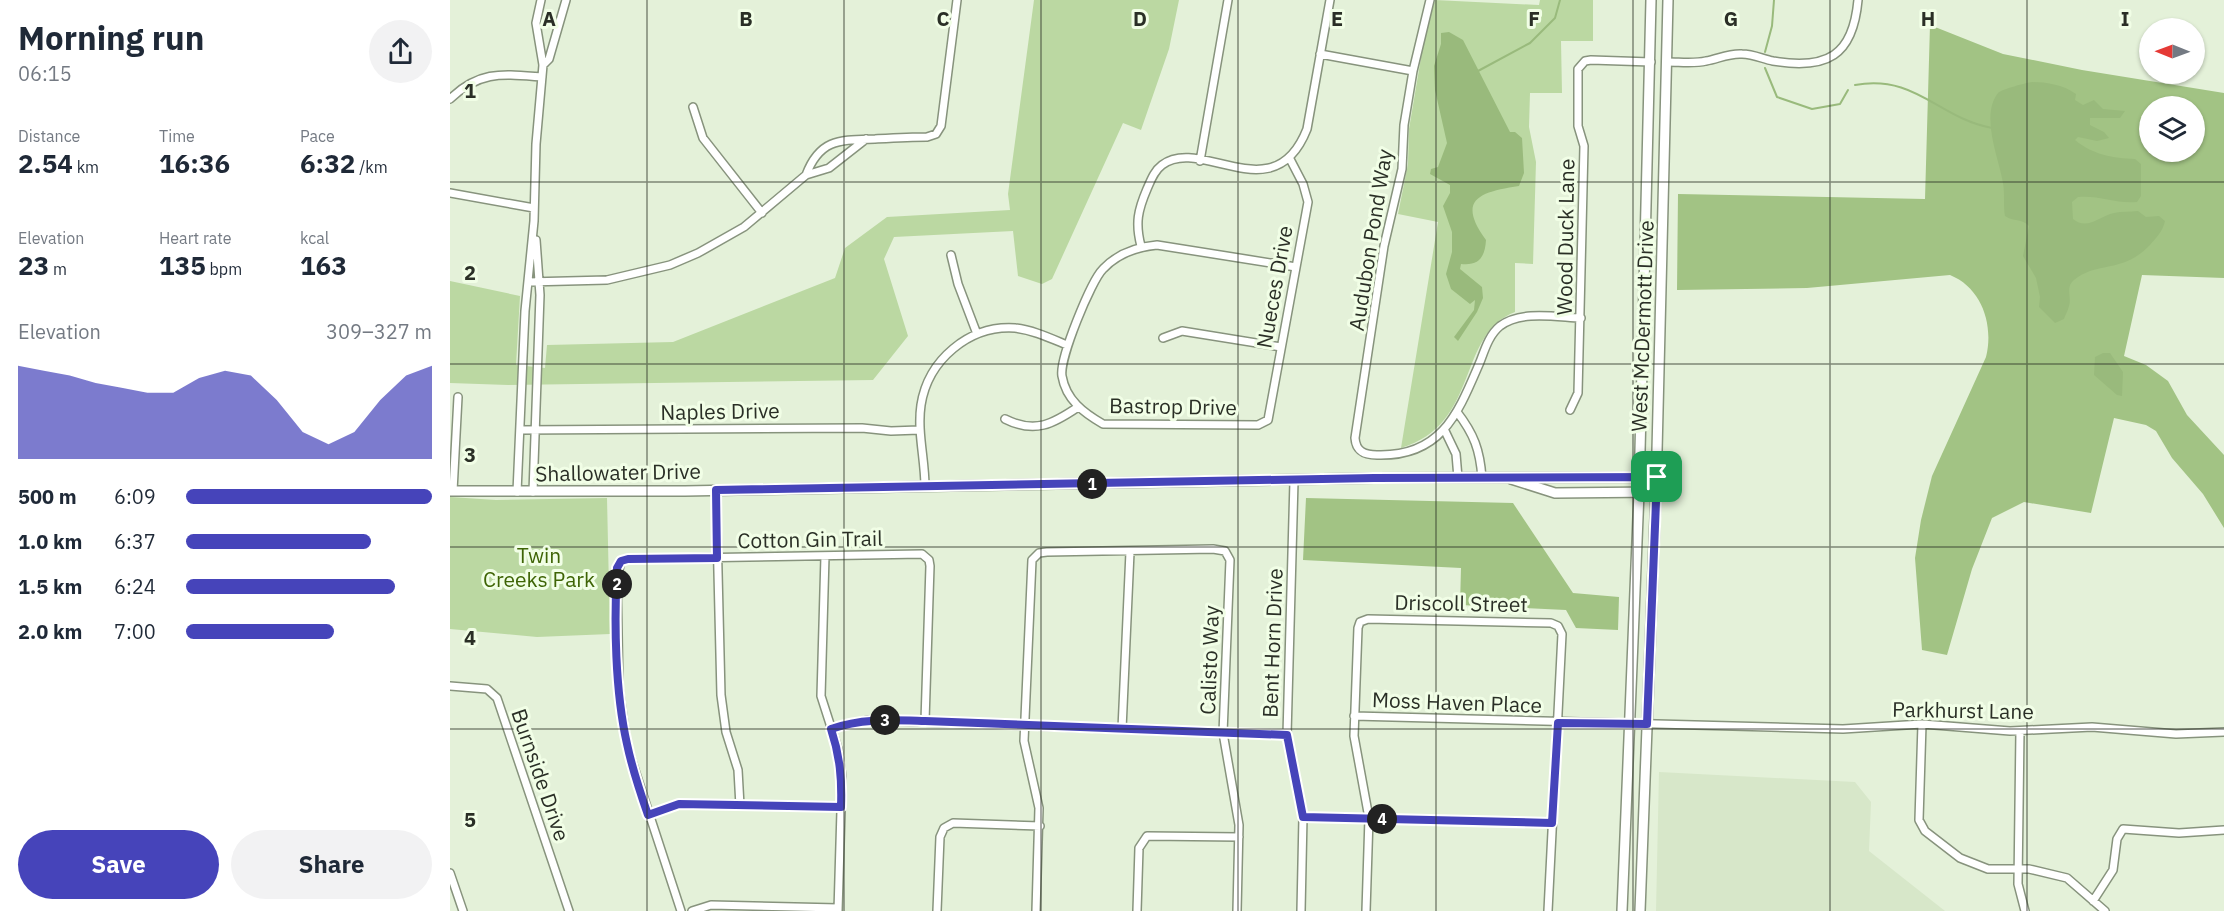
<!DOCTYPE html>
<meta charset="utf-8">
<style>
body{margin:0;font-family:"IBM Plex Sans",sans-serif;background:#f2f2f3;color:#1f2937;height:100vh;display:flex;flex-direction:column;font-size:22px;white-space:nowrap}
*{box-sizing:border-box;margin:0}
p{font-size:20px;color:#747a83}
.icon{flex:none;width:33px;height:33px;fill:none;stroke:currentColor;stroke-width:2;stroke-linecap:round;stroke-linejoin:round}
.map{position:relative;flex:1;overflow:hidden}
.drawer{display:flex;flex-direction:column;background:#fff;width:450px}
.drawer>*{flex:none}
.needle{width:39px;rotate:271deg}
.fabs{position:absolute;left:1689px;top:18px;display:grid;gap:12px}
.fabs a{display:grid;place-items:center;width:66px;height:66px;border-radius:50%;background:#fff;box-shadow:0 2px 4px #0004;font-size:30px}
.pin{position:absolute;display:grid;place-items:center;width:51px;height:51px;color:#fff;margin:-26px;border-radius:12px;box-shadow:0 3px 9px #0006}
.km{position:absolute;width:30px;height:30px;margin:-15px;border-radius:50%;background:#222;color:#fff;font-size:16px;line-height:30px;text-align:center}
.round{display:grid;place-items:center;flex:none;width:63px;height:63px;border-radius:32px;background:#f2f2f3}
.head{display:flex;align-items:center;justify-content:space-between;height:102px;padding:0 18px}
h1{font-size:33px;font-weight:700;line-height:45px}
.stats{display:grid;grid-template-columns:repeat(3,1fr);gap:9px;height:102px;padding:6px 18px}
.stats div{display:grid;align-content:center}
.stats b{font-size:26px;font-weight:700}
.stats small{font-size:16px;font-weight:400}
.stats p{font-size:16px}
.chart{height:168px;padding:12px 18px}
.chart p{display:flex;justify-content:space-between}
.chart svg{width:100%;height:108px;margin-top:6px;fill:#4644ba;opacity:.7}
.primary-button{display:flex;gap:12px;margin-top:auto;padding:12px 18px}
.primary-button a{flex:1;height:69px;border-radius:36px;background:#4644ba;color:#fff;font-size:24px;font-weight:700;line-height:69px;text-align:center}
.primary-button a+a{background:#f2f2f3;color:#1f2937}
ul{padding:0 18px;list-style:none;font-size:20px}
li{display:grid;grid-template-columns:96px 72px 1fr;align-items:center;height:45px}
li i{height:15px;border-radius:8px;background:#4644ba}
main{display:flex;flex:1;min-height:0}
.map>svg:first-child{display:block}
.built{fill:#d7e7c9}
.green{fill:#bbd8a2}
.forest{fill:#a2c384;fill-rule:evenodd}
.water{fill:#99ba7c}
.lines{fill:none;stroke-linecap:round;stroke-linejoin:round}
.stream{stroke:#99ba7c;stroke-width:2}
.street-casing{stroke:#87937d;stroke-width:10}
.secondary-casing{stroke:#87937d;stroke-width:12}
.street{stroke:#fff;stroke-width:7}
.secondary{stroke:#fff;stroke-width:9}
.route-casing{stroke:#fff;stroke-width:12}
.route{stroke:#4644ba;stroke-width:8}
.grid{fill:none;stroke:#2a2f26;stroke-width:1.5;stroke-opacity:0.55}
.labels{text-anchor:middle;stroke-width:6;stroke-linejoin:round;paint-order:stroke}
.street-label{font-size:21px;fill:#2a2f26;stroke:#f1fee6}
.park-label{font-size:21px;fill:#3e6405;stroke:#f1fee6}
.grid-label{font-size:20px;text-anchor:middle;font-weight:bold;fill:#2a2f26;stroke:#f1fee6;stroke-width:6;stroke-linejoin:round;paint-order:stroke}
</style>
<main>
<section class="drawer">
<div class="head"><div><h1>Morning run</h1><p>06:15</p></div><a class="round"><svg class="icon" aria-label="share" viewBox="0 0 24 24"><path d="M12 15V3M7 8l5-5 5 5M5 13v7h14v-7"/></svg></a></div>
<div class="stats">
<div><p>Distance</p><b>2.54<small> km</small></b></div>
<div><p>Time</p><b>16:36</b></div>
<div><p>Pace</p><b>6:32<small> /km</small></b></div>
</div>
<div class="stats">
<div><p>Elevation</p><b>23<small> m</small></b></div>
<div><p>Heart rate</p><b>135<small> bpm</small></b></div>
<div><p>kcal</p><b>163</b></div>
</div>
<div class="chart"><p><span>Elevation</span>309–327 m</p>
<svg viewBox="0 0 160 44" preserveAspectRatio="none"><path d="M0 44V6L10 8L20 10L30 13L40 15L50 17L60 17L70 11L80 8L90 10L100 20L110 33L120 38L130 33L140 20L150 10L160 6V44z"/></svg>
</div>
<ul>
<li><b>500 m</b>6:09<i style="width:100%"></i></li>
<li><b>1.0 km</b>6:37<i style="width:75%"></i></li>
<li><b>1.5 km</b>6:24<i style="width:85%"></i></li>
<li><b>2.0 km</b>7:00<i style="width:60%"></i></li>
</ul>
<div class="primary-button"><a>Save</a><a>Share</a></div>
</section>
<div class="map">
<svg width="1774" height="911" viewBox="0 0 1774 911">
<rect width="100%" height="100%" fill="#e4f1d9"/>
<!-- built -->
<path class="built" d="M1209,772l196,10 16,20 -2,49 76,60h-289z"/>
<!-- green -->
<path class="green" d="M584,0h145l-10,49 -28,81 -18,-7 -71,156 -10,5 -24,-8 -5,-45 -119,6 -10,22 24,77 -35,44 -365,5 -58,-2v-102l70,15 -4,69 29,3 2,-23 126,-3 162,-64 10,-30 42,-31 123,-7 -2,-16z
M985,0l104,5 1,-5h53v41h-32l1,52h-32l-1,34 7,35 -3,102 -18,-1v49c-59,22 -34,112 -114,136l37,-226 -40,-8 10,-50 1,-35 15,-89z
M0,497l46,3 111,-2 3,136 -73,3 -87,-8z"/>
<!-- forest -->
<path class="forest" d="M1480,25l73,29 79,16 142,23v185l-82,-3 -18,81 22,9 22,16 19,34 37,40v73l-21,-34 -31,-36 -16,-27 -10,-6 -32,-7 -23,95 -67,-11 -32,16 -20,51 -25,86 -25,-5 -7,-92 6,-38 11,-44 54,-119c8,-32 -4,-69 -36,-82l-143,13 -130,2 1,-96 247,5zM1700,106h44v46h-44z
M856,498l207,5 60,90 46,4 -1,33 -42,-2 -10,-18 -106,-5 1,-37 -158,-8z"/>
<!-- water -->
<path class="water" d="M999,32l14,8 47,92h5l7,6 2,35 -5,13c-39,6 -63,13 -33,54 -1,17 -7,26 -25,24l-1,5 22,18 1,11 -6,14 -19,29 -4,-4 20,-27 1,-10 -5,4 -19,-15 -5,-15 6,-22v-20l-9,-26 7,-13v-8l-20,-11 1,-5 7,-2 9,-24 -12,-53 -1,-24 7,-22v-11z
M1582,82c15,0 32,3 44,12l-1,6 8,5 11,-5 9,9 22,2 -5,7h-30v7l14,7 5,6 -12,3 -19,-4 -3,3c18,15 38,18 60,19l6,5v32l-4,6c-21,2 -38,-7 -59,-5l-6,5 1,17c14,12 27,-3 41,-6 8,-2 16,-1 24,-2l8,6 13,-1 6,5c-2,10 -9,17 -15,24 -28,29 -53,16 -76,35 -9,7 -2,18 -5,26 -1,5 -4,9 -5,13l-9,4 -16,-16 1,-10 -4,-19 -13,-22 6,-30c-7,-8 -16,-4 -24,-10 -2,-10 0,-22 -2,-33 -4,-25 -23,-67 -5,-90 4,-4 28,-10 34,-11z
M1660,353l13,19 -1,24 -5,-1 -23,-20 1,-18 8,-4z"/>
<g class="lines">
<!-- stream -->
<path class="stream" d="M1315,52l7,-26 2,-26
M1315,68l12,29 35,12 28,-5 8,-14
M1028,71l52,-28 25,-25 5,-18
M1405,85c61,-11 83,33 137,43"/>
<defs>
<path id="street" d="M980,0l-17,71 -9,54 -2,44 -18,77 -29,192c1,14 10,17 22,17 65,2 81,-42 103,-93 5,-13 9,-27 20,-36 21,-16 56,-9 81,-8
M870,54l93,17
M1218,62c12,0 26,2 38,-1 12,-2 23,-8 36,-7 11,0 21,5 31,7 54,9 80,-5 85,-61
M93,65l6,-6 17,-59
M0,99c30,-29 53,-25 92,-22
M243,107l10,31 59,75
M840,159l13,25 5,18 -40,218 -10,5 -155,-1c-19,-11 -37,-24 -41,-48 -3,-17 29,-95 41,-107 14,-15 33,-22 54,-24l139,22
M750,161l28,-161
M356,175c14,-37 35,-35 69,-36 18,-1 35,-2 52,-2l9,-3 5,-8 16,-126
M0,193l84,15
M691,246c-6,-23 -3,-36 6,-57 4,-9 7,-18 15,-24 39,-30 112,48 145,-36l23,-129
M501,255l7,29 19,50
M78,282l79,-2 63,-15 28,-12 46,-26 62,-52 23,-7 37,-29
M713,338l19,-7 99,16
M1120,410l8,-17 6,-247 -6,-20v-57l7,-8 6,-1 60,2
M1007,412c17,22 23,38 25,66
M555,419c30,15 48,5 73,-12
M70,430l342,-2 29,3 28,-1
M995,431l11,23 2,24
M844,481l-7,254 16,82 -2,94
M475,487c0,-28 -8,-55 -4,-82 7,-45 48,-80 94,-77 18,2 35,10 52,17
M266,490l5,205 5,37 12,38 2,36
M3,491l5,-94
M67,492l8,-181 9,-90 2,-77 7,-79 -7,-42 5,-23
M83,492l7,-197 -4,-55
M375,556l-4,140 17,53 4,28 -4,134
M0,686l37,3 10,9 72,213
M904,716l489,13 79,-5 88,7 82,-4 84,7 48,-2
M1472,724l-3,96 6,11 35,27 28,11h41l38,9 38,33
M381,729l37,-9 419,15
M672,729l8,-177
M1570,731l-2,153 7,27
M198,815l31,-11 162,3
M853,817l249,6
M0,873l13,38
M1643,901l20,-31 4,-31 6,-10 56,4 45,-3
M231,911l-54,-165 -8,-57 -2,-110 4,-18 7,-2 294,-5 7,6 1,6 -5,155
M242,911l19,-6 127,3
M487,911l3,-74 4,-9 9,-5 87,3
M586,911l3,-103 -15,-67 8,-181 7,-7 8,-1 166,-3 12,2 5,9 -7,173 16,92 -2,86
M687,911l2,-63 8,-12 92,1
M916,911l3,-93 -15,-82 4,-108 2,-6 8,-3 183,4 7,3 4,8 -14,277"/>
<path id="secondary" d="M1061,479l44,14 101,-1
M0,491h235l689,-13 283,-1
M1172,911l17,-419 12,-492
M1190,911l16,-419 12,-492"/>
</defs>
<!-- street casing -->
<use href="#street" class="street-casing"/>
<!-- secondary casing -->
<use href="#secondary" class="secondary-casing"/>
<!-- street -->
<use href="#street" class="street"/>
<!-- secondary -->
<use href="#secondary" class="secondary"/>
</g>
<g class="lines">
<defs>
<path id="route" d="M1207,477l-10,247 -89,-1 -6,100 -249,-6 -16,-82 -362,-14c-33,-1 -63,-3 -94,8 9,27 11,50 10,78l-162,-3 -31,11c-8,-23 -16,-47 -21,-71 -12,-53 -13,-122 -10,-176l4,-7 7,-2 89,-1 -1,-68 658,-12z"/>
</defs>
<!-- route casing -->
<use href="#route" class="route-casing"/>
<!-- route -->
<use href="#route" class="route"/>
</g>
<!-- grid -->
<path class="grid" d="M197,0v911M394,0v911M591,0v911M788,0v911M986,0v911M1183,0v911M1380,0v911M1577,0v911M0,182h1774M0,364h1774M0,547h1774M0,729h1774"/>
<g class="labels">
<!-- street labels -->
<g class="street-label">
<text transform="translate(1116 237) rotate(-89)" y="7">Wood Duck Lane</text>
<text transform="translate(921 240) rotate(-81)" y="7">Audubon Pond Way</text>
<text transform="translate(825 287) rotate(-80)" y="7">Nueces Drive</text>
<text transform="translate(1193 326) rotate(-88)" y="7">West McDermott Drive</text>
<text transform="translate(723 407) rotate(1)" y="7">Bastrop Drive</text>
<text transform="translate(270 412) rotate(-1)" y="7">Naples Drive</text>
<text transform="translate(168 473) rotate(-1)" y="7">Shallowater Drive</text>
<text transform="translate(360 540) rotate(-1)" y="7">Cotton Gin Trail</text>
<text transform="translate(1011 604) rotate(1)" y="7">Driscoll Street</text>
<text transform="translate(823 643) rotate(-88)" y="7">Bent Horn Drive</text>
<text transform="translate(760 660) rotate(-88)" y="7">Calisto Way</text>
<text transform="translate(1007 703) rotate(2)" y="7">Moss Haven Place</text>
<text transform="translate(1513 711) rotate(1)" y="7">Parkhurst Lane</text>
<text transform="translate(90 775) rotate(71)" y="7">Burnside Drive</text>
</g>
<!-- park labels -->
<g class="park-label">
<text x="89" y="563">Twin<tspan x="89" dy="24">Creeks Park</tspan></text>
</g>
</g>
<g class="grid-label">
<text x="99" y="26">A</text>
<text x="296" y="26">B</text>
<text x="493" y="26">C</text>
<text x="690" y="26">D</text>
<text x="887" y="26">E</text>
<text x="1084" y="26">F</text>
<text x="1281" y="26">G</text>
<text x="1478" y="26">H</text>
<text x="1675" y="26">I</text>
<text x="20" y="98">1</text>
<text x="20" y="280">2</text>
<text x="20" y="462">3</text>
<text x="20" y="645">4</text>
<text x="20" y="827">5</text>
</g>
</svg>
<div class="fabs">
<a><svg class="needle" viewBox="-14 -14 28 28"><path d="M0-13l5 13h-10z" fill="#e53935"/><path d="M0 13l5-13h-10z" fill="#747a83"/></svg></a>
<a><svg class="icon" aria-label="layers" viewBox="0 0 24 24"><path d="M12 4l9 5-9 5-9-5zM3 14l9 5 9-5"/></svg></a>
</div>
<div class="pin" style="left:1207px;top:477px;background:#1e9e55"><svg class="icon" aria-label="arrive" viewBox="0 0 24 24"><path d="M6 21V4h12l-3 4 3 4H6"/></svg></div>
<b class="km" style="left:642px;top:484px">1</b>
<b class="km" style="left:167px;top:584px">2</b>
<b class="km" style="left:435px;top:720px">3</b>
<b class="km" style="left:932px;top:819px">4</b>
</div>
</main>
